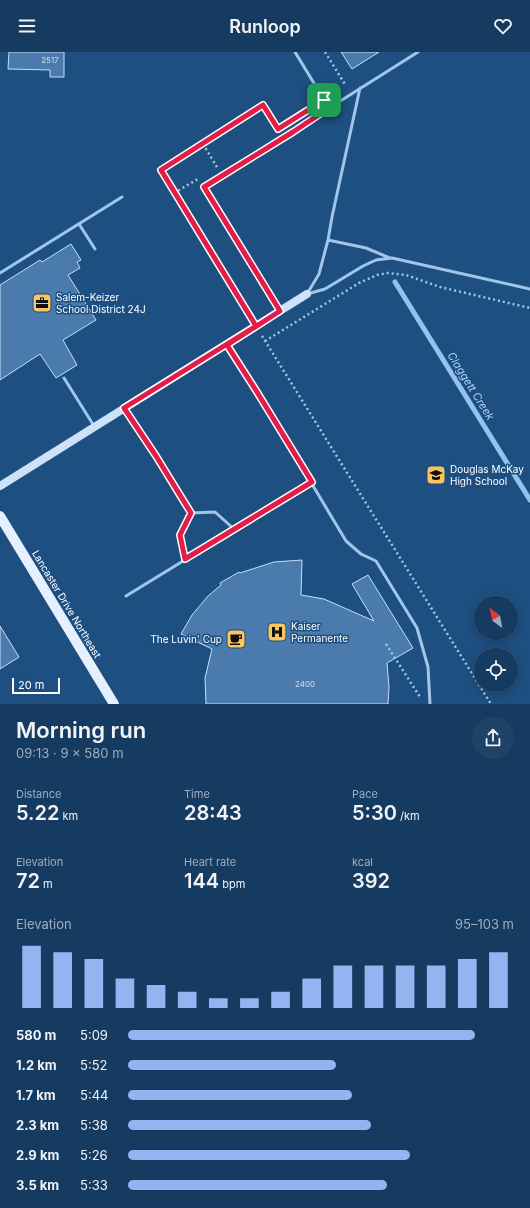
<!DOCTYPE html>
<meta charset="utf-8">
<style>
body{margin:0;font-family:Inter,sans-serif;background:#1f4267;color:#f1f3f6;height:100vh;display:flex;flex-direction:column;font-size:15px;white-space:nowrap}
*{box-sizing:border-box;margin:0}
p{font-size:13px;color:#9eadbd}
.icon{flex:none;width:22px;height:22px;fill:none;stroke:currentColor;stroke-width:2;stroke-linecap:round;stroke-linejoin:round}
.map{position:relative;height:652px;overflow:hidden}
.side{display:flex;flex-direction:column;background:#163b61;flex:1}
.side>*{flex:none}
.needle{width:26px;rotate:328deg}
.controls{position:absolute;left:474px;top:544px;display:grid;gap:8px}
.controls a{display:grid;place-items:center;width:44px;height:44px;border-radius:50%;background:#163b61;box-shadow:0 2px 10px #0003,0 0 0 1px #355576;font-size:20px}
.scale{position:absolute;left:12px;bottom:10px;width:48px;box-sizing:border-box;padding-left:4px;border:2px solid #fff;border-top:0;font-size:11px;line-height:14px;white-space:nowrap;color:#fff;-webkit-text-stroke:3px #1d4f81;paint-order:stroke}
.pin{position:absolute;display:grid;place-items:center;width:34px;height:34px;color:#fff;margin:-17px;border-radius:8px;box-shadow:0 2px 6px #0006}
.round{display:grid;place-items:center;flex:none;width:42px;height:42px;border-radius:21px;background:#1f4267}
.head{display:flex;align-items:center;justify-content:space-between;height:68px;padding:0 16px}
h1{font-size:22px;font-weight:600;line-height:30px}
.metrics{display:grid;grid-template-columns:repeat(3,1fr);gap:6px;height:68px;padding:4px 16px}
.metrics div{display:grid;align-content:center}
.metrics b{font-size:20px;font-weight:600}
.metrics small{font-size:11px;font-weight:400}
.metrics p{font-size:11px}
.chart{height:112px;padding:8px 16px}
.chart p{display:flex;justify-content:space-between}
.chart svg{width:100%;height:72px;margin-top:4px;stroke:#95b2f1;stroke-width:6}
ul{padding:0 16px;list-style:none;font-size:13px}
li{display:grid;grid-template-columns:64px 48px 1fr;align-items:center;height:30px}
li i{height:10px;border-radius:5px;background:#95b2f1}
header{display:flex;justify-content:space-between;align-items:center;height:52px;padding:0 16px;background:#163b61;font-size:18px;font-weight:600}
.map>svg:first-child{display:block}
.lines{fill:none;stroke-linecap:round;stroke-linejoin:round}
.stream{stroke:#95c2eb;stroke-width:5}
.building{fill:#4a7bac;stroke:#c6dff7}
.path{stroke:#a1c6ea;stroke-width:2.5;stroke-dasharray:2 3;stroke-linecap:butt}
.lane{stroke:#a1c6ea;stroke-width:3}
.secondary{stroke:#cde2f7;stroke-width:8}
.primary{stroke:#e5f0fe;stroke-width:10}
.route-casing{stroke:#fff;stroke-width:8}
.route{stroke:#e11d48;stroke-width:5}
.labels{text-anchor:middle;stroke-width:3;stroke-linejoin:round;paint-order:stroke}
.number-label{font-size:8px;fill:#d2deea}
.poi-label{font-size:10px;fill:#fff;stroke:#1d4f81;text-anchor:start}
.street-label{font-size:10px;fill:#fff;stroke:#1d4f81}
.water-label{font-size:11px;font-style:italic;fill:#add0f1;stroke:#1d4f81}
</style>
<header><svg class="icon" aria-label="menu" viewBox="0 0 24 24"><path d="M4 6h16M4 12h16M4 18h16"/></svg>Runloop<svg class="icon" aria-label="heart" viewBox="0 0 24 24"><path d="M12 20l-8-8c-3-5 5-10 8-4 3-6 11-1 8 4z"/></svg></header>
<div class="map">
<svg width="530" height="652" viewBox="0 0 530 652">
<rect width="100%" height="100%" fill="#1d4f81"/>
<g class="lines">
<!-- stream -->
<path class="stream" d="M395,230l135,218"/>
</g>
<!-- building -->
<path class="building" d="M9,0h55v25h-14v-7l-42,-1z
M341,0h38l-27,17z
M71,192l10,16 -4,2 3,6 -12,7 28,45 -33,20 14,25 -21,13 -16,-24 -40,26v-95l40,-25 2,2z
M302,508l-1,35 23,4 50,22 -22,-37 16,-9 45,73 -26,15 2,24 -1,17h-182l-1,-26 7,-29 -31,-15 11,-19 16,-19 13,-11 -1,-2 19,-11 1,1 34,-11z
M0,574l19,31 -19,12z"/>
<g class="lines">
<!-- path -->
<path class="path" d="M325,0l21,34
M203,92l14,23
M174,141l24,-14
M250,265l-89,-147 102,-65 15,24
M262,284l229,368
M265,289l94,-58 18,-8 11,-2 18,2 34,12 90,21
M386,592l34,53"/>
<!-- lane -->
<path class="lane" d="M295,0l34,56
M360,36l-28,129 -4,23 38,8 24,10
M79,172l16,25
M0,221l122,-76
M307,242l18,-5 38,-23 13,-6 16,-2 138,31
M307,242l12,-20 9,-34
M280,258l-76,-123 214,-135
M227,293l30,47 89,149 15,13 15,7 41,67 11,39 2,37
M64,326l30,48
M124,356l32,48 35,57
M191,461l24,-1 19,17
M185,507l-5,-24 11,-22
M126,544l186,-114"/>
<!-- secondary -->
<path class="secondary" d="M0,434l307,-192"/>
<!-- primary -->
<path class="primary" d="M0,464l114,188"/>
</g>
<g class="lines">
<defs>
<path id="route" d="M324,48l-46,29 -15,-24 -102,65 95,156 -132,82 32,48 35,57 -11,22 5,24 127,-77 -55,-90 -30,-47 53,-34 -76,-124 89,-55 36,-24 -5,-8"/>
</defs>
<!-- route casing -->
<use href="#route" class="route-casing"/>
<!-- route -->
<use href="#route" class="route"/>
</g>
<!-- icons -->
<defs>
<symbol id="office-square" viewBox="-11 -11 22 22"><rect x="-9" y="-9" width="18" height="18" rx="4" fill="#fac45f" stroke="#1d4f81"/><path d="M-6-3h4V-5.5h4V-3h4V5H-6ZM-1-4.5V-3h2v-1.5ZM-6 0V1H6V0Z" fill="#111"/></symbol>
<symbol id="school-square" viewBox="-11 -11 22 22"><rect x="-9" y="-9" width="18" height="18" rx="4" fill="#fac45f" stroke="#1d4f81"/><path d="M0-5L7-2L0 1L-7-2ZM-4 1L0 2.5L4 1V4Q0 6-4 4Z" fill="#111"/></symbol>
<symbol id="hospital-square" viewBox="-11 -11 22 22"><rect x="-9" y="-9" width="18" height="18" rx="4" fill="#fac45f" stroke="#1d4f81"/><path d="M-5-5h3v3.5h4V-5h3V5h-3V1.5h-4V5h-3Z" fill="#111"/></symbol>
<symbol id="cafe-square" viewBox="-11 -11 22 22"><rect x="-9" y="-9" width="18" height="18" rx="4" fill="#fac45f" stroke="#1d4f81"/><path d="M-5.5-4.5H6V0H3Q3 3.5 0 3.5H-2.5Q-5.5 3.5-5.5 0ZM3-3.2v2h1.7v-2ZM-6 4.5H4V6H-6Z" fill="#111"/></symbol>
</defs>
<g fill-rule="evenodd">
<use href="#office-square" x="31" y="240" width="22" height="22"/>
<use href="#school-square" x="425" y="412" width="22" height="22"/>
<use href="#hospital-square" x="266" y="569" width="22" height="22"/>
<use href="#cafe-square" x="225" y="576" width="22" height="22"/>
</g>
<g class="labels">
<!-- number labels -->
<g class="number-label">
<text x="50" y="11">2517</text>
<text x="305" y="635">2400</text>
</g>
<!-- poi labels -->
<g class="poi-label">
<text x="56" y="249">Salem-Keizer<tspan x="56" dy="12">School District 24J</tspan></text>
<text x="450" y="421">Douglas McKay<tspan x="450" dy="12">High School</tspan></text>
<text x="291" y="578">Kaiser<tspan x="291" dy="12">Permanente</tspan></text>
<text x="222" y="591" text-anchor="end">The Luvin' Cup</text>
</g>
<!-- street labels -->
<g class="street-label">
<text transform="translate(67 552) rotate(59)" y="4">Lancaster Drive Northeast</text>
</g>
<!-- water labels -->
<g class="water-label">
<text transform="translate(471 334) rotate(58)" y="4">Claggett Creek</text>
</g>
</g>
</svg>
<div class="controls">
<a><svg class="needle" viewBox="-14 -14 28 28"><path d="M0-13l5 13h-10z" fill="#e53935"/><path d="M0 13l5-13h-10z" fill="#9eadbd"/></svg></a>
<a><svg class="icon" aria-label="locate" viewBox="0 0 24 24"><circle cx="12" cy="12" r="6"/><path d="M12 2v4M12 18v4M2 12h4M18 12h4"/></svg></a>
</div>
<div class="scale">20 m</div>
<div class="pin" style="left:324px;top:48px;background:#1e9e55"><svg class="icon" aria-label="arrive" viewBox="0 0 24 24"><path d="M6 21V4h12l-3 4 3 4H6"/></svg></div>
</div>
<section class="side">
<div class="head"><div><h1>Morning run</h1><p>09:13 · 9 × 580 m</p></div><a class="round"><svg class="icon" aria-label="share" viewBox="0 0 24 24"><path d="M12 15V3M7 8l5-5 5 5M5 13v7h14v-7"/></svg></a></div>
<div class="metrics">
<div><p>Distance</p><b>5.22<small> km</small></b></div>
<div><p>Time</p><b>28:43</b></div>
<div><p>Pace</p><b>5:30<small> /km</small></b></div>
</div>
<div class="metrics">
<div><p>Elevation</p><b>72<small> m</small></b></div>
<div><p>Heart rate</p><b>144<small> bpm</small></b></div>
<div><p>kcal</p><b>392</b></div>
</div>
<div class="chart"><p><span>Elevation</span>95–103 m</p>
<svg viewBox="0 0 160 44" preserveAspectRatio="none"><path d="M5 44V6M15 44V10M25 44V14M35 44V26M45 44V30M55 44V34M65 44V38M75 44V38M85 44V34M95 44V26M105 44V18M115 44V18M125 44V18M135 44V18M145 44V14M155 44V10"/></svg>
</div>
<ul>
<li><b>580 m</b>5:09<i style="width:90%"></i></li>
<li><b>1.2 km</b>5:52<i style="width:54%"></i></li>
<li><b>1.7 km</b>5:44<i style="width:58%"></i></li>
<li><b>2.3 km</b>5:38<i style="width:63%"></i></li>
<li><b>2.9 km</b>5:26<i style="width:73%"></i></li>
<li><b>3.5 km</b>5:33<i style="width:67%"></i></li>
</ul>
</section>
